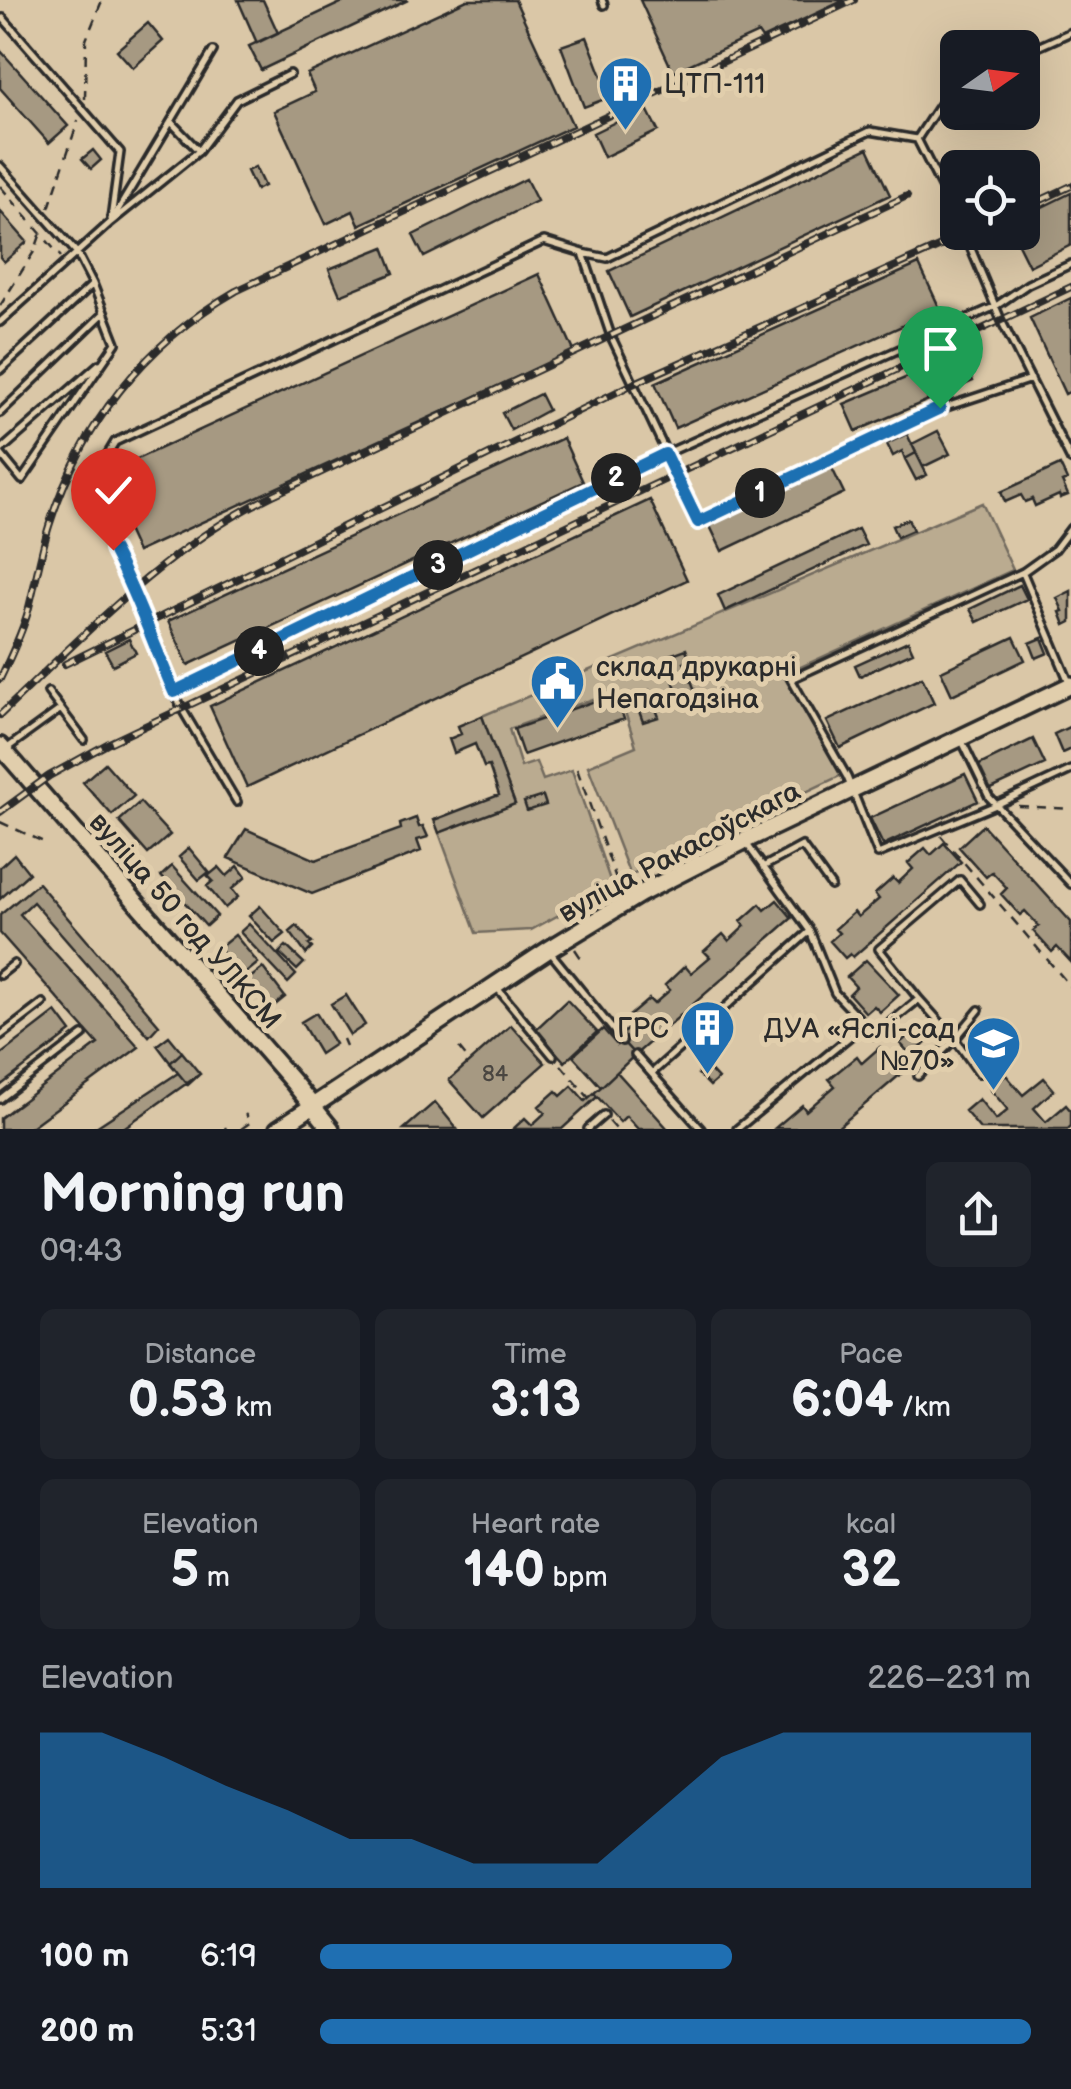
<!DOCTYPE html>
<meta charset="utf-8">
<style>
body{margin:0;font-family:"Balsamiq Sans",sans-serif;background:#20242c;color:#f1f3f6;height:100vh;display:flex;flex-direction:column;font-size:38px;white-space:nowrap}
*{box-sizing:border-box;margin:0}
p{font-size:32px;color:#9ea1a6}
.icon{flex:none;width:55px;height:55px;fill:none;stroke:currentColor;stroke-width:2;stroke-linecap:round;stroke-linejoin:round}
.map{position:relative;height:1129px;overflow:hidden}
.side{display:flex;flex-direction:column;background:#171b24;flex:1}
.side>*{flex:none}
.needle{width:65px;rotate:76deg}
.tools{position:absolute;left:940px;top:30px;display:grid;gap:20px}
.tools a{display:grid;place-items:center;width:100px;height:100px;border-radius:15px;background:#171b24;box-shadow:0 10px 40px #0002;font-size:50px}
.pin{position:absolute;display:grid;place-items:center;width:85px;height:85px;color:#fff;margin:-102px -42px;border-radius:50% 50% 50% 0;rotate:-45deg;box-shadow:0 0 10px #0007}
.pin .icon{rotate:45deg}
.km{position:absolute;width:50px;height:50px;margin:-25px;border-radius:50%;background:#222;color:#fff;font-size:28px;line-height:50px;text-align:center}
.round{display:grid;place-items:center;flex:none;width:105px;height:105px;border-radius:15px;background:#20242c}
.overview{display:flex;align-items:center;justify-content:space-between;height:170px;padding:0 40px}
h1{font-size:55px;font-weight:700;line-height:75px}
.stats{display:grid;grid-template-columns:repeat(3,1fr);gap:15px;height:170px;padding:10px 40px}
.stats div{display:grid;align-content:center;border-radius:15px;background:#20242c;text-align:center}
.stats b{font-size:50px;font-weight:700}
.stats small{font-size:28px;font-weight:400}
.stats p{font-size:28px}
.chart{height:280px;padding:20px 40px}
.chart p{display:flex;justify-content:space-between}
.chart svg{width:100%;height:180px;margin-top:10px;fill:#1f6fb2;opacity:.7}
ul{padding:0 40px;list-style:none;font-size:32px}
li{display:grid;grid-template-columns:160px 120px 1fr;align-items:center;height:75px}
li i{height:25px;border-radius:12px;background:#1f6fb2}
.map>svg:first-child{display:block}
.green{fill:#baab90;stroke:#726b5e;stroke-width:2.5}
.building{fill:#a69982;stroke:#2b2b2b;stroke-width:2.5}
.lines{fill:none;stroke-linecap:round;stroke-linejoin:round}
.service-casing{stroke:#2b2b2b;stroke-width:12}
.secondary-casing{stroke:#2b2b2b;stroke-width:22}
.path{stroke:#2b2b2b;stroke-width:2.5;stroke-dasharray:10 8;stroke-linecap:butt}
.service{stroke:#e1ceac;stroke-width:5}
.secondary{stroke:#e1ceac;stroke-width:15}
.rail-casing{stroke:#2b2b2b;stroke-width:8}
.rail{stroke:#e1ceac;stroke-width:4;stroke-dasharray:11;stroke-linecap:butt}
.route-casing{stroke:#fff;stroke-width:20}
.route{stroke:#1f6fb2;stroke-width:12}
.labels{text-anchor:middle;stroke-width:10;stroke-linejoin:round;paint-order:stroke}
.number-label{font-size:22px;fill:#4a4641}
.poi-label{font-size:28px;fill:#2b2b2b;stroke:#e1ceac;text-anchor:start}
.street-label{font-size:28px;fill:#2b2b2b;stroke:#e1ceac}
</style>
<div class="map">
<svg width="1071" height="1129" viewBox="0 0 1071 1129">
<rect width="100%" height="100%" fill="#dac7a7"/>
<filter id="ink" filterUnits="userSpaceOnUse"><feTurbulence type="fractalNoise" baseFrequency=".01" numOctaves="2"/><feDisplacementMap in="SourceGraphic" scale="20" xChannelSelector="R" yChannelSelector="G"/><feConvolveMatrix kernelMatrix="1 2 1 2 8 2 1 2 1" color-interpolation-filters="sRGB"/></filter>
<g filter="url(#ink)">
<!-- green -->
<path class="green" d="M982,503l31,67 -230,105 59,100 -212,100 -42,-109 48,-20 -18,-56 -109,39 12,38 15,-5 7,18 29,-10 40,116 -81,44 -55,3 -37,-100 76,-29 -33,-88z"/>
<!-- building -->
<path class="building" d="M238,0h25l15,33 -21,10z
M347,0h61l-147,70 -12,-24z
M467,0h48l58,126 -214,99 -6,-14 -27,13 -52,-113 41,-19 -8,-18z
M640,0h205l-83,39 -4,-6 -85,39z
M148,23l15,18 -30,27 -16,-18z
M587,37l23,60 -26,10 -23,-61z
M0,50l68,76 -19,17 -49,-55z
M646,107l12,24 -54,26 -11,-24z
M868,148l22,47 -260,122 -21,-46z
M93,150l8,10 -10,9 -9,-10z
M255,167l9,19 -8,4 -9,-19z
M526,179l11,22 -113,56 -11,-22z
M1071,193v52l-42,21 -17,-34h10v-15z
M0,211l27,31 -23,20 -4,-5z
M384,247l10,26 -54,22 -11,-26z
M919,264l21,45 -265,119 -20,-45z
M539,274l35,77 -437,201 -35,-77z
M1071,298v93l-6,3 -35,-76z
M962,354l11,27 -117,50 -12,-27z
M540,394l8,16 -37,20 -9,-17z
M938,431l12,23 -27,13 -11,-23z
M907,434l9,19 -11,6 -3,-8 -9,5 -6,-12z
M563,438l20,44 -395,183 -20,-44z
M916,453l11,22 -11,5 -11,-21z
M1060,465l7,15 -5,2 6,13 -8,3 -1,-3 -24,11 -3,-7 -7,3 -4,-7 -16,7 -4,-10z
M831,466l13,27 -122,58 -13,-27z
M650,500l37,80 -440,207 -37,-81z
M908,519l5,11 -16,7 -5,-11z
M858,529l8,16 -141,66 -7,-16z
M1020,585l7,14 -50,23 -7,-13z
M1071,591v31l-6,3 -5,-13 3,-1 -6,-13z
M1014,637l11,23 -73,35 -11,-24z
M1042,638l6,15 -12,5 -6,-15z
M129,639l7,14 -23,12 -8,-14z
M908,641l5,11 -53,24 -5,-11z
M686,649l4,11 -6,2 15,39 -16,6 -19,-50z
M922,677l12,26 -94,45 -13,-27z
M649,690l10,27 -16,5 -10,-27z
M615,694l9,25 -101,36 -9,-26z
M482,716l33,88 -76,29 -5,-13 65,-25 -10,-29 -5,1 -9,-23 -21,9 -5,-14 12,-5 -3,-8z
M1071,726v23l-9,4 -8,-19z
M1033,739l12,25 -56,26 -12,-24z
M105,763l29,33 -22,19 -29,-33z
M965,774l13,27 -95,44 -13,-27z
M543,796l3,9 -19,6 -3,-9z
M140,802l30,33 -22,19 -29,-33z
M416,818l3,9 4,-1 5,11 -11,3 4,11 -109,43 -84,-36 18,-29 70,31 85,-31 -1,-5z
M983,825l88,97v40l-14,-15 -5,5 -19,-21 6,-5 -14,-15 -5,4 -19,-21 6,-6 -15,-16 -6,5 -27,-30z
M944,843l17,19 -108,95 -3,-3 -5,4 -15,-17 9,-8 -4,-4 19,-17 4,5 21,-18 -4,-5 18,-16 5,5 15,-14 -5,-6 17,-15 6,7z
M189,848l20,24 -10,8 -20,-23z
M14,854l15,19 -29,26v-32z
M172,866l45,50 -11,10 -45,-50z
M238,866l8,11 -14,12 6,8 -13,11 -18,-22 6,-5 -5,-5 11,-9 8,9z
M38,883l121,142 -10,11 -116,-134 -13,12 119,133 -111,82h-28v-11l98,-74 -98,-111v-18z
M777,900l15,18 -157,137 -13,-14 -1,-6 13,-12 -6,-6 21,-18 5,5 16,-14 -5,-5 20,-19 6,7 19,-16 -6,-6 19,-17 6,7 16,-15 -4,-5 19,-17 5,6z
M260,906l25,28 -11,9 -25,-27z
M249,924l47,51 -8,8 -48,-51z
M297,926l15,17 -3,2 3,3 -6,6 -16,-22z
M235,935l23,28 -17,14 -22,-29z
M286,946l18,17 -7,7 -18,-17z
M866,960l33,35 -19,17 -6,-6 -8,7 -17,-19 7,-7 -9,-10z
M263,968l22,29 -16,13 -23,-29z
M346,995l19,30 -15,10 -19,-31z
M567,1000l30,32 -32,30 -30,-32z
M56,1012l15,20 -71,54v-31z
M316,1013l19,31 -15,10 -19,-32z
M511,1025l34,38 -62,55 -34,-38z
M603,1029l14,16 5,-4 13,14 -18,17 51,57h-30l-12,-13 -6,6 -26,-29 7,-6 -28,-31z
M603,1029l14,16 5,-4 13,14 -34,32 -28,-31z
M916,1029l11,13 -15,14 -12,-13z
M169,1036l31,38 -78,55h-29l85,-56 -21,-28z
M880,1047l22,26 -66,56 -61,-1 27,-23 4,6 29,-25 -6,-7 28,-23 5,7z
M182,1052l18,22 -12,11 -18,-22z
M182,1052l18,22 -12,11 -18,-22z
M706,1066l12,13 -8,7 -12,-12z
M1006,1075l17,20 21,-17 10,12 -20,18 12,14 20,-17 5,6v15l-3,3h-88l-15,-18 14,-12 17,21 12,-10 -18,-21z
M572,1086l13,15 9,-8 3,4 -35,32h-49l12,-11 7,7 13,-12 -6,-7 17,-15 5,5z
M435,1102l22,27h-53z"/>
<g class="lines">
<defs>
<path id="service" d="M602,0l2,5
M3,18l117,134 -9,67
M1022,54l49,-22
M171,122l28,29
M917,139l27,-41 14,-10
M0,166l77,87 16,31 23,59 -94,137 -22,-27
M115,215l98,-164
M964,232l37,88 70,140
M583,253l24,5 263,-127 47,8 41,81
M0,322l111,-100 88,-71 38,-51 53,-26
M0,370l93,-86
M0,413l104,-100
M0,451l99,-87
M1071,528l-16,21 -32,23 -232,107 56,98 31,77 118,-49 75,-35
M1023,573l46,109
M48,692l36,48
M175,692l490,-238 331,-148 32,-22 43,-20
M962,741l27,56 82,87
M6,749l55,-40
M237,802l-55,-93 -37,-83 -11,-36 -51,-94 32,-54 429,-201 39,12 28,83 88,186 241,-113 91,-30
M763,867l39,-21 29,40
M810,931l25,62 40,42 44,-36 -40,-50 81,-69 20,24
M550,952l72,89
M0,975l14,-11
M498,989l55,67
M979,1010l-24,29 24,34
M0,1036l43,-33
M635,1055l66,74
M652,1073l158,-142 -64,-88
M918,1076l37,-37 -36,-40
M0,1099l83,-64
M588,1129l16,-14
M737,1129l128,-105"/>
<path id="secondary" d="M0,746l293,336 38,47
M278,1129l270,-179 92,-56 104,-53 327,-156"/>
</defs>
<!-- service casing -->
<use href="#service" class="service-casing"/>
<!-- secondary casing -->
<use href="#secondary" class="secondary-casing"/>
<!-- path -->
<path class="path" d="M85,99l1,-59 15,-37 3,-3
M0,186l61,71
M49,208l29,-87
M0,306l35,-56 7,-20
M577,769l42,118
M1018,806l53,3
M0,822l48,22
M941,836l130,151
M575,949l10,15
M343,1039l3,7
M459,1048l9,11
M561,1065l28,33
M609,1121l7,8
M225,1127l1,2
M241,1129l10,-7 -6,-8"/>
<!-- service -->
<use href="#service" class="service"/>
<!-- secondary -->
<use href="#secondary" class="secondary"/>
<defs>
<path id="rail" d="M1022,209l49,-23
M65,664l570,-281 337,-151
M0,679c10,-21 20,-42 27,-64 8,-29 13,-60 22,-89 32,-101 95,-182 187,-235l618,-291
M0,715c85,-81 166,-168 273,-220l634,-299
M0,812l49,-36 60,-33 962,-456"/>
</defs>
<!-- rail casing -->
<use href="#rail" class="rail-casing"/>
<!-- rail -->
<use href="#rail" class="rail"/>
</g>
</g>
<g class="lines" filter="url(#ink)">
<defs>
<path id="route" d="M113,550c24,46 41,95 61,142l491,-238 33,68 242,-114"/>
</defs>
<!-- route casing -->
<use href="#route" class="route-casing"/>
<!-- route -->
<use href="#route" class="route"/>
</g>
<!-- icons -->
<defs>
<symbol id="building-pin" viewBox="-11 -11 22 30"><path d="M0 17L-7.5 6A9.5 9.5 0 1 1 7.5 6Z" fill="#1f6fb2" stroke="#e1ceac"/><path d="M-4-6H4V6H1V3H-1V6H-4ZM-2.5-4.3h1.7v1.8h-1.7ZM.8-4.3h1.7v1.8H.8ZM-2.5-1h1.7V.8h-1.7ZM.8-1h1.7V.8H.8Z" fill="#fff"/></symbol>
<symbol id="civic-pin" viewBox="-11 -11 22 30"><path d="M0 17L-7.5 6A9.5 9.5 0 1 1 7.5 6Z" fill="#1f6fb2" stroke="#e1ceac"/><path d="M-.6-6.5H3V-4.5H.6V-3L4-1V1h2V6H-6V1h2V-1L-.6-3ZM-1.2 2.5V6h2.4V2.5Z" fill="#fff"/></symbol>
<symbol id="school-pin" viewBox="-11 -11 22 30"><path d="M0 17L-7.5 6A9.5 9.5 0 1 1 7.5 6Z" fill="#1f6fb2" stroke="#e1ceac"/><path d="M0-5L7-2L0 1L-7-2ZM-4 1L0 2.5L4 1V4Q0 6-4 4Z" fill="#fff"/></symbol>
</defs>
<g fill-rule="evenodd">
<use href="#building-pin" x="594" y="52" width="63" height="86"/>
<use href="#civic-pin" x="526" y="650" width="63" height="86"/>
<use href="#building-pin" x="676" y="996" width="63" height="86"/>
<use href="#school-pin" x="962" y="1012" width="63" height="86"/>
</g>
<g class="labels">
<!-- number labels -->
<g class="number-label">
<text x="495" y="1081">84</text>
</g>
<!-- poi labels -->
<g class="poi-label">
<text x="664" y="93">ЦТП-111</text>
<text x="596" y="676">склад друкарні<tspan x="596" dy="32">Непагодзіна</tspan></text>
<text x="669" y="1037" text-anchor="end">ГРС</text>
<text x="955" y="1038" text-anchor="end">ДУА «Яслі-сад<tspan x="955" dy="32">№70»</tspan></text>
</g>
<!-- street labels -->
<g class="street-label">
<text transform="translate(679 851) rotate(-28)" y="10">вуліца Ракасоўскага</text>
<text transform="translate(186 920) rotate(49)" y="10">вуліца 50 год УЛКСМ</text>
</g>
</g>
</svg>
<div class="tools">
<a><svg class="needle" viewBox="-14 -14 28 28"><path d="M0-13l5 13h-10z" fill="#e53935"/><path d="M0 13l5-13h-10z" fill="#9ea1a6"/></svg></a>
<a><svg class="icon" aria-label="locate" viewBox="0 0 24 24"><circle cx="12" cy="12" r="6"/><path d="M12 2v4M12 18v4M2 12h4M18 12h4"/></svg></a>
</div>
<div class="pin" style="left:940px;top:408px;background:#1e9e55"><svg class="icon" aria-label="arrive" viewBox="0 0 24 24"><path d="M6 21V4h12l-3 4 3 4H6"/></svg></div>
<div class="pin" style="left:113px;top:550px;background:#d93025"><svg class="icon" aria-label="check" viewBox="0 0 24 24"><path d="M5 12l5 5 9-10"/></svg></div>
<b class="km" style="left:760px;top:493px">1</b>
<b class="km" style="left:616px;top:478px">2</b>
<b class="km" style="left:438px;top:565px">3</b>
<b class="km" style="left:259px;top:651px">4</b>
</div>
<section class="side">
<div class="overview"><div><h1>Morning run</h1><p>09:43</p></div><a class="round"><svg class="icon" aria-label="share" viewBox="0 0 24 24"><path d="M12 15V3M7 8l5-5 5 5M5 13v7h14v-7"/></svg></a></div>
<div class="stats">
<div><p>Distance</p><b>0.53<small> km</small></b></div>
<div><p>Time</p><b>3:13</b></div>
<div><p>Pace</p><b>6:04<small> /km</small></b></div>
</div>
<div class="stats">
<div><p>Elevation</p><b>5<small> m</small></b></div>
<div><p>Heart rate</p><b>140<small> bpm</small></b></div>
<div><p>kcal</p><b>32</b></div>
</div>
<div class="chart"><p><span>Elevation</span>226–231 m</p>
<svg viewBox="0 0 160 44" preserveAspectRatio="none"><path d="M0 44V6L10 6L20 12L30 19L40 25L50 32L60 32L70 38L80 38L90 38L100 25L110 12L120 6L130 6L140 6L150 6L160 6V44z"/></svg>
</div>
<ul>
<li><b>100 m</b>6:19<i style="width:58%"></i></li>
<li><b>200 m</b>5:31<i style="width:100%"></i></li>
</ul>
</section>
